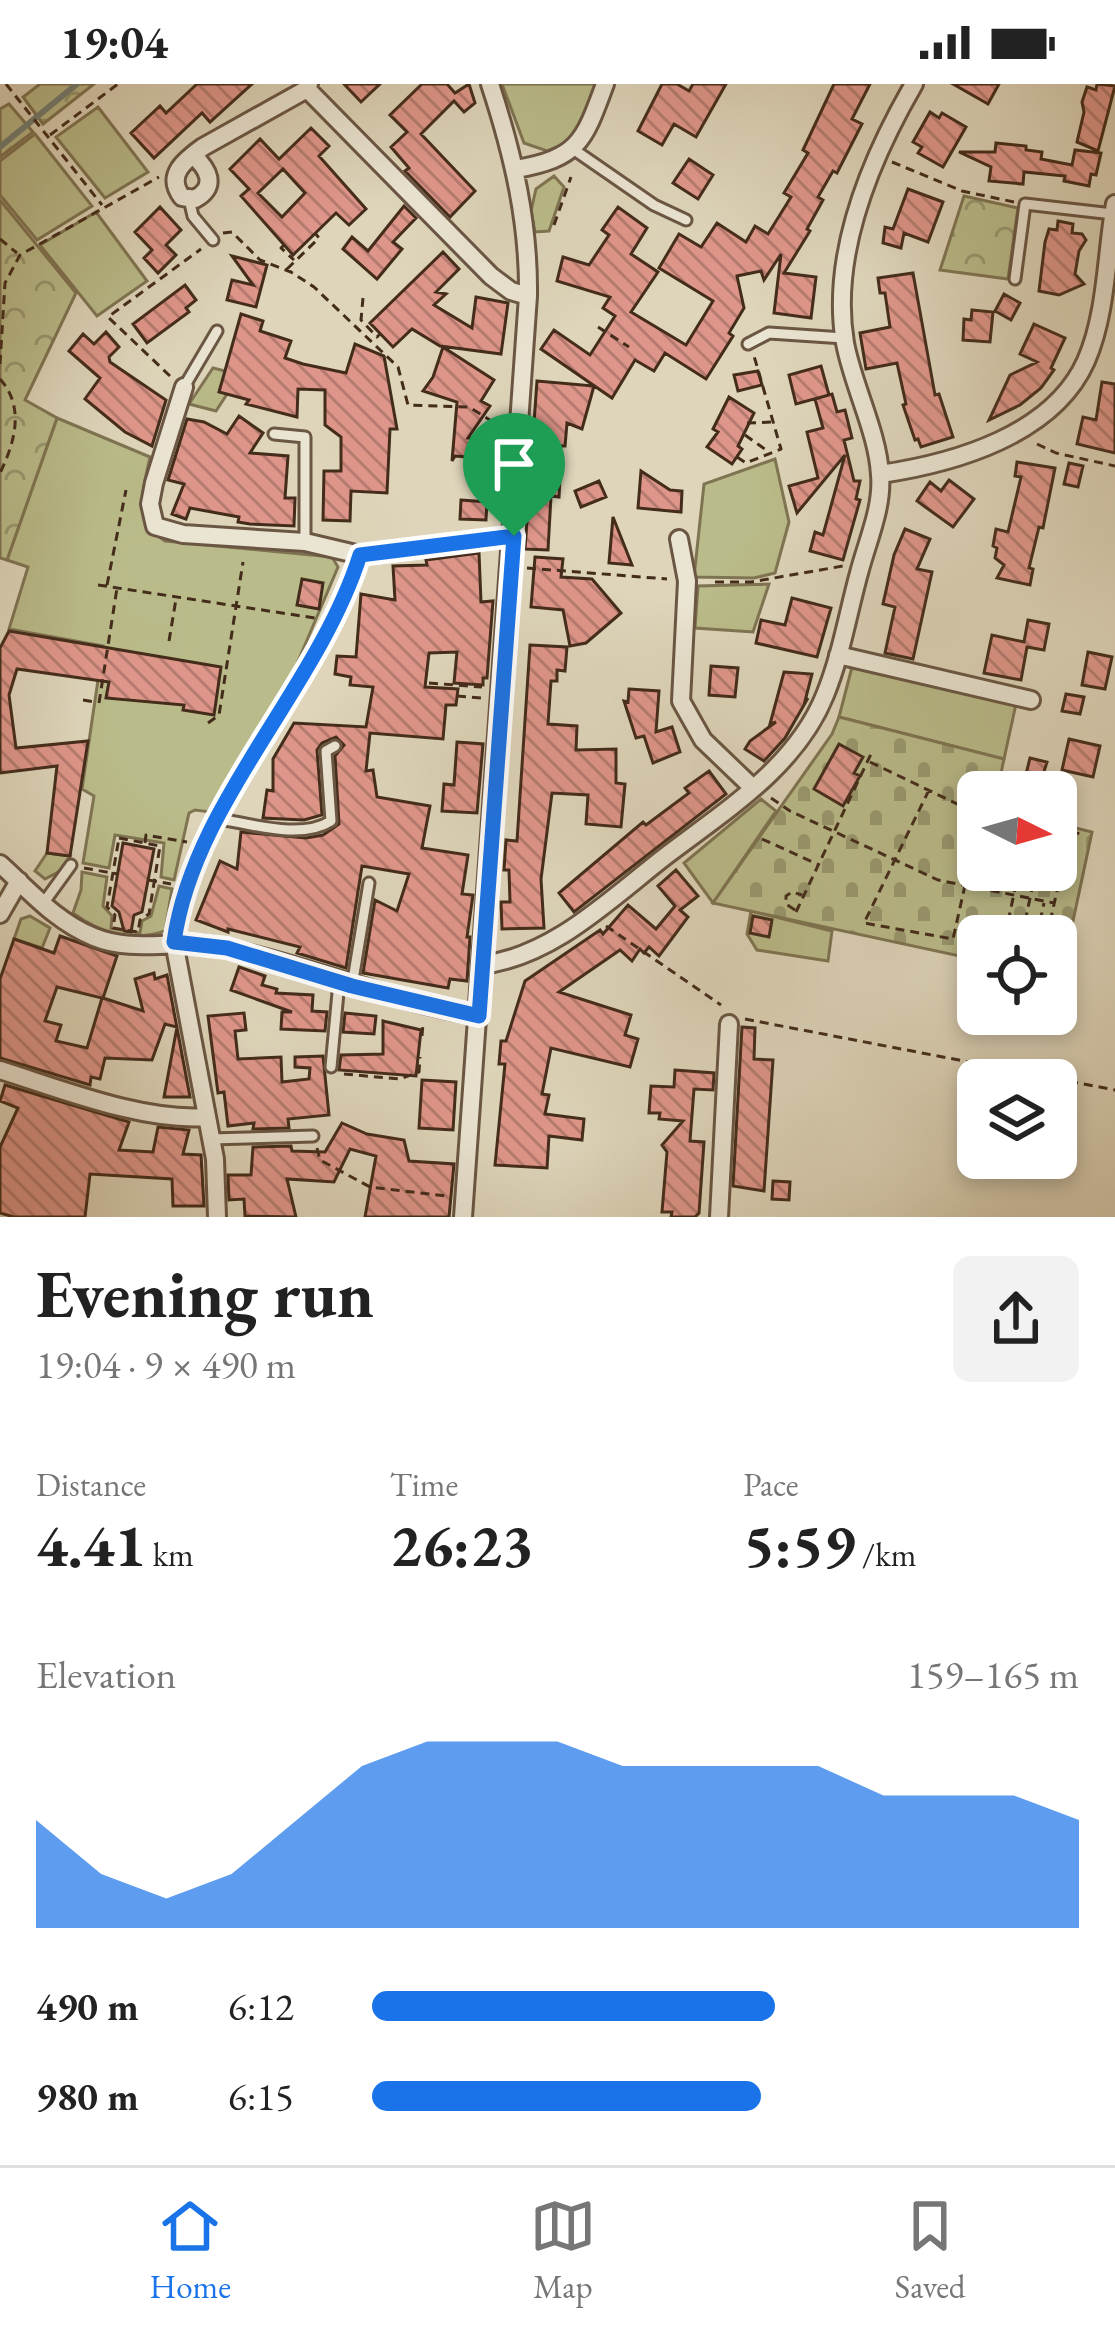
<!DOCTYPE html>
<meta charset="utf-8">
<style>
body{margin:0;font-family:"EB Garamond",serif;background:#f2f2f2;color:#222;height:100vh;display:flex;flex-direction:column;font-size:45px;white-space:nowrap}
*{box-sizing:border-box;margin:0}
p{font-size:39px;color:#767676}
.icon{flex:none;width:66px;height:66px;fill:none;stroke:currentColor;stroke-width:2;stroke-linecap:round;stroke-linejoin:round}
.map{position:relative;height:1133px;overflow:hidden}
.panel{display:flex;flex-direction:column;background:#fff;flex:1}
.panel>*{flex:none}
.needle{width:78px;rotate:95deg}
.tools{position:absolute;left:957px;top:687px;display:grid;gap:24px}
.tools a{display:grid;place-items:center;width:120px;height:120px;border-radius:18px;background:#fff;box-shadow:0 6px 18px #0003;font-size:60px}
.pin{position:absolute;display:grid;place-items:center;width:102px;height:102px;color:#fff;margin:-123px -51px;border-radius:50% 50% 50% 0;rotate:-45deg;box-shadow:0 0 12px #0007}
.pin .icon{rotate:45deg}
.round{display:grid;place-items:center;flex:none;width:126px;height:126px;border-radius:18px;background:#f2f2f2}
.headline{display:flex;align-items:center;justify-content:space-between;height:204px;padding:0 36px}
h1{font-size:66px;font-weight:700;line-height:90px}
.metrics{display:grid;grid-template-columns:repeat(3,1fr);gap:18px;height:204px;padding:12px 36px}
.metrics div{display:grid;align-content:center}
.metrics b{font-size:60px;font-weight:700}
.metrics small{font-size:33px;font-weight:400}
.metrics p{font-size:33px}
.chart{height:336px;padding:24px 36px}
.chart p{display:flex;justify-content:space-between}
.chart svg{width:100%;height:216px;margin-top:12px;fill:#1a73e8;opacity:.7}
ul{padding:0 36px;list-style:none;font-size:39px}
li{display:grid;grid-template-columns:192px 144px 1fr;align-items:center;height:90px}
li i{height:30px;border-radius:15px;background:#1a73e8}
.status{display:flex;justify-content:space-between;align-items:center;height:84px;padding:0 60px;background:#fff;direction:ltr}
.status svg{height:33px;fill:currentColor}
.menu{display:flex;justify-content:space-around;align-items:center;height:168px;border-top:3px solid #e0e0e0;background:#fff;font-size:33px;color:#767676}
.menu a{display:grid;justify-items:center;gap:6px}
.menu .selected{color:#1a73e8}
.map>svg:first-child{display:block}
.green{fill:#babb8a;stroke:#7f7452;stroke-width:3}
.forest{fill:url(#forest-crowns);stroke:#7f7452;stroke-width:3}
.cemetery{fill:url(#cemetery-stones);stroke:#7f7452;stroke-width:3}
.lines{fill:none;stroke-linecap:round;stroke-linejoin:round}
.stream{stroke:#738076;stroke-width:6}
.building{fill:url(#building-back-hatch);stroke:#442c1b;stroke-width:3;fill-rule:evenodd}
.service-casing{stroke:#6a5643;stroke-width:15}
.minor-casing{stroke:#6a5643;stroke-width:22}
.path{stroke:#442c1b;stroke-width:3;stroke-dasharray:9 6;stroke-linecap:butt}
.service{stroke:#eae4d2;stroke-width:9}
.minor{stroke:#eae4d2;stroke-width:16}
.route-casing{stroke:#fff;stroke-width:24}
.route{stroke:#1a73e8;stroke-width:15}
</style>
<div class="status"><b>19:04</b><svg viewBox="0 0 49 12"><path d="M0 12V9h3v3zM5 12V6h3v6zM10 12V3h3v9zM15 12V0h3v12zM26 1h20v11H26zM47 4h2v5h-2z"/></svg></div>
<div class="map">
<svg width="1115" height="1133" viewBox="0 0 1115 1133">
<defs>
<pattern id="forest-crowns" width="20" height="18" patternUnits="userSpaceOnUse" patternTransform="scale(3)"><rect width="20" height="18" fill="#babb8a"/><path d="M2 6a3 3 0 1 1 6 0M12 15a3 3 0 1 1 6 0" fill="none" stroke="#999870"/></pattern>
<pattern id="cemetery-stones" width="16" height="16" patternUnits="userSpaceOnUse" patternTransform="scale(3)"><rect width="16" height="16" fill="#babb8a"/><path d="M2 7V4a2 2 0 0 1 4 0v3zM10 15v-3a2 2 0 0 1 4 0v3z" fill="#999870"/></pattern>
<pattern id="building-back-hatch" width="6" height="6" patternUnits="userSpaceOnUse" patternTransform="scale(3)"><rect width="6" height="6" fill="#df968a"/><path d="M-1 5l2 2M0 0l6 6M5-1l2 2" fill="none" stroke="#b67b70"/></pattern>
</defs>
<rect width="100%" height="100%" fill="#ded5ba"/>
<filter id="stains"><feTurbulence type="fractalNoise" baseFrequency=".00167" numOctaves="4"/><feColorMatrix values="0 0 0 0 .2 0 0 0 0 .09 0 0 0 0 .02 0 0 0 .5 -.17"/></filter>
<radialGradient id="worn" r=".72"><stop offset=".6" stop-color="#630" stop-opacity="0"/><stop offset="1" stop-color="#630" stop-opacity=".3"/></radialGradient>
<!-- green -->
<path class="green" d="M502,0h95l-26,57 -24,10 -23,-8z
M98,23l50,65 -43,26 -49,-61z
M35,50l57,72 -55,34 -37,-45v-34z
M554,92l10,11 -15,44 -14,1 -4,-21 5,-22z
M96,128l51,69 -50,35 -57,-71z
M213,284l12,3 2,23 -11,17 -27,-7z
M57,334l93,39c-7,34 -18,63 15,84l167,16 6,10 -45,106 -83,139 -15,-2 -6,3 -15,67 -13,-3 3,-34 -49,-8 -6,33 -26,-5 11,-67 -12,-7 21,-143 -94,-17 19,-62 -21,-7z
M775,375l14,63 -14,51 -21,5 -60,-1 10,-93z
M769,500l-16,48 -58,-4 3,-42z
M852,583l164,37 -12,55 -165,-42z
M761,715l15,12 -63,92 -29,-40z
M47,769l23,3 -10,15 -15,8 -10,-8z
M82,788l25,5 -4,29 9,10 -1,12 29,5 2,-12 9,-5 8,-30 13,3 -7,42c-31,11 -66,2 -92,-18l8,-23z
M751,827l81,20 -4,30 -71,-11 -10,-16z
M30,832l20,12 -8,20 -28,-9 7,-20z"/>
<!-- forest -->
<path class="forest" d="M40,0h54l-51,40 -20,-27z
M9,20l24,28 -33,25v-48z
M964,112l54,12 -10,71 -68,-9z
M0,116l76,93 -51,107 32,18 -50,142 -7,-2z"/>
<!-- cemetery -->
<path class="cemetery" d="M839,633l165,42 -7,33h-19v78h78v-47l36,9 -31,145 -5,-1v-40h-78v24l-265,-57 119,-169z"/>
<g class="lines">
<!-- stream -->
<path class="stream" d="M0,63l77,-63"/>
</g>
<!-- building -->
<path class="building" d="M197,0h55l-42,38 -8,-9 -48,45 -23,-25 29,-27 6,7z
M344,0h36l-19,18z
M422,0h25l8,9 14,-9 6,19 -11,9 -10,-11 -33,33 54,57 -25,26 -45,-46 4,-3 -18,-21 16,-15 -17,-17z
M662,0h15l12,7 4,-7h33l-30,53 -22,-13 -12,21 -24,-14z
M834,0h36l-18,35 10,5 -25,49 -4,-2 -15,26 5,3 -16,29 3,2 -26,42 32,4 -5,41 -37,-5 7,-59 -17,26 -3,-9 -24,5 7,32 -15,25 4,3 -27,43 -41,-26 -11,18 -19,-11 -23,38 -71,-49 13,-19 36,25 25,-39 -12,-8 7,-11 -53,-16 6,-24 26,8 20,-30 -7,-5 16,-23 29,21 -16,26 27,18 -27,40 55,33 27,-44 -54,-33 20,-34 22,13 16,-24 29,19 9,-16 13,8 23,-37 -7,-4 24,-40 -5,-3z
M953,0h46l-11,20z
M1097,0l18,2 -17,65 -21,-9 7,-30 -2,-10 5,-15 9,3z
M930,28l9,6 3,-5 24,14 -23,40 -25,-14 4,-6 -9,-5z
M311,44l18,18 -10,10 47,53 -17,16 -13,-12 -43,42 -52,-59 8,-7 -19,-20 30,-30 19,20zM283,85l22,24 -23,24 -24,-24z
M996,59l30,3v4l16,2 -1,7 31,6 3,-15 26,3 -5,22 -5,-1 -2,12 -25,-5 1,-5 -41,-4 -1,12 -34,-3 2,-14 -32,-15h36z
M689,75l24,16 -15,24 -25,-16z
M908,105l35,13 -15,40 -24,-9 -3,15 -18,-5 2,-16 8,2z
M404,122l12,12 -23,24 9,7 -25,30 -34,-30 9,-12 16,14z
M160,123l21,23 -15,15 10,10 -18,18 -14,-15 8,-8 -17,-18z
M1058,137l15,3 -1,9 10,1 4,6 -7,11 -4,23 9,10 -25,11 -20,-4 6,-49 4,-13 8,1z
M443,168l16,17 -23,23 10,2 -12,11 38,23 4,-31 32,6 -7,51 -61,-8 -28,-17 -19,18 -23,-24z
M232,172l35,9 -11,42 -29,-7 5,-20 21,5z
M913,189l22,122 4,-1 14,43 -32,10 -3,-8 -3,1 -12,-35 3,-1 -9,-41 -31,6 -6,-36 30,-6 -5,-34h-5l-2,-15z
M185,201l11,15 -10,8 3,4 -42,31 -14,-19z
M1004,210l16,9 -9,17 -16,-9z
M972,226l21,2 -3,30 -27,-2 1,-21 7,1z
M241,230l22,7 -3,10 31,10 -6,17 18,6 43,9 9,-29 29,12 13,73h-7l-3,64 -36,-2 -1,30 -27,-1 1,-49h17v-34l-16,-12v-35l-27,-1 -1,28 -51,-13 3,-4 -30,-8z
M1034,240l31,14 -14,30 3,2 -13,18 -21,17 -31,15 21,-45 27,-13 -17,-8z
M106,248l13,15 -10,10 1,5 56,38 -14,46 -27,-14 -40,-33 15,-21 -31,-27 14,-17 11,10z
M443,263l51,33 -13,21 9,5 -22,32 31,3 -3,24 -25,-2 -4,-6 -12,-1 -3,5 5,-59 -34,-11 10,-14z
M821,282l8,29 -33,9 -7,-29z
M758,287l4,14 -24,6 -4,-16z
M537,297l57,5 -12,43 -15,-6 -2,23h-8l-3,31 6,1 -1,19 -8,-1 -3,54 -23,-1z
M1102,298l13,2v69l-38,-9 6,-27 13,3z
M832,310l5,18 8,-2 7,28 -8,2 10,41h6l-4,18 4,1 -17,60 -33,-9 5,-19 8,3 22,-80 -48,58 -8,-27 29,-8 -11,-46 16,-4 -8,-29z
M729,313l25,16 -16,33 4,3 -10,15 -25,-17 11,-15 -5,-3z
M239,332l24,17 -13,20 38,3 -3,42h10l-1,28 -44,-2 -12,-2 1,-5 -49,-9 -4,11 -14,-5 12,-30 -16,-4 19,-61 17,3 23,12z
M1017,378l38,6 -12,60 -4,-1 -10,41 4,1 -3,16 -33,-7 7,-13 -9,-7 2,-10 -4,-2 3,-17 12,3 13,-55 -6,-1z
M1069,379l14,3 -5,21 -14,-3z
M641,387l29,19 12,1 -1,21 -43,-4z
M949,396l25,19 -21,28 -36,-26 13,-19 11,9z
M599,397l7,16 -25,10 -6,-16z
M461,416l26,2 -1,18 -26,-1z
M613,433l19,48 -23,-2z
M905,445l25,10 -13,30 15,3 -19,87 -28,-6 10,-46 -12,-3 11,-49z
M479,469l2,49 12,-1 -6,77h-4v7l-29,-2 3,-31 -28,1 -4,34 33,2 -2,16h-10l-3,34 -73,-6 -4,38 7,-1 4,27 53,9 -8,42 46,7 -6,39 11,1 -6,42h3l-3,44 -17,-2 -2,9 -85,-15 12,-73 22,11 12,-37 -47,-8 -16,102 -49,-15 3,-6 -72,-18v3l-32,-12 24,-59 17,8 4,-37 65,6 17,-3 16,-11 -4,-68 9,-11 -8,-8 -14,6 -5,7 5,65 -18,5 -41,-2 4,-28 6,1v-32l21,-36 72,4 7,-40 -23,-2 1,-8 -16,-3 2,-18 19,1 5,-63 34,6 -2,-34 34,-1 -1,-5z
M535,473l28,2 -2,18 31,2 29,34 -35,30 -16,3 -7,-36 -32,-3z
M302,495l21,4 -4,26 -22,-4z
M792,514l39,10 -14,49 -61,-14 5,-23 24,5z
M1028,536l21,4 -5,26 -17,-3 -6,33 -37,-7 8,-38 32,7z
M9,547l212,36 -7,48 -31,-5 1,-5 -78,-7 3,-16 -92,-13 -8,26 7,53 72,-7 -18,115 -23,-3 10,-87 -57,7v-125z
M530,561l37,2 -2,24 -8,-1v11h-6l-3,43 29,2 -1,24 40,-1v34l9,1 -4,43 -35,-3 2,-29 -36,-2 -11,86 3,49 -42,1 -1,-27h9l-1,-32h-5l2,-30 11,1z
M1088,568l24,5 -7,32 -23,-4z
M711,582l27,2 -3,29 -26,-2z
M784,588l28,2 -7,27 3,-3 -23,40 -21,23 -19,-12 5,-8 26,-19 -6,2z
M629,605l30,2 -3,41 16,-5 8,25 -27,11 -9,-27 -8,2 -12,-37 4,1z
M1066,610l18,3 -4,17 -18,-3z
M1069,655l31,7 -7,31 -31,-7z
M457,658l26,2 -6,69 -35,-2 2,-27 10,1z
M839,660l24,13 -9,16 6,3 -17,30 -29,-17z
M1030,674l17,4 -5,16 -16,-4z
M709,687l17,23 -152,118 -15,-19 84,-71 3,3 43,-32 -4,-5z
M123,759l31,6 -12,63 -8,3 -3,17 -7,-1 -5,-19 -7,-6z
M676,786l22,26 -18,14 8,7 -29,39 -10,-9 -5,6 -4,-4 -8,12 -12,-11 -61,42 72,23 -6,20 13,4 -8,28 -79,-19 -9,46 7,1 -4,19 39,5 -2,21 -33,-4 -2,32 -52,-3 10,-101h-6l2,-23h5l19,-60 75,-51 3,4 25,-29 28,24 19,-23 -17,-20z
M753,832l19,4 -3,17 -19,-4z
M60,852l57,20 -14,42 40,13 -8,-32 19,-6 1,6 12,-4 23,122h-26l13,-70 -12,-3 -13,36 -47,-2 -5,21 -9,-2 -1,8 -90,-27v-79l14,-40 40,14zM57,903l45,11 -15,50 -31,-7 5,-16 -16,-4z
M239,883l26,9 -3,9 15,4 -1,4 37,2 -1,16 15,1 -2,19 -44,-2 1,-17h10l-61,-22z
M244,929l2,17 -11,1 3,28 43,-2 1,25 27,-3 1,-11 -15,-1v-10l28,-1 6,59 -41,4 1,9 -36,1 1,-6 -26,3 -4,-34 -6,1 -10,-77z
M345,929l31,3 -2,18 -31,-2z
M383,937l38,9 -5,46 -77,-6 2,-15 42,-1z
M742,943l13,1 -1,31 19,1 -9,131 -31,-5z
M675,986l39,3 -1,17 -19,-1 -4,52 14,1 -5,71 -4,4h-24l1,-5h-10l5,-60 -5,-7 21,-24 -24,-2 1,-6h-11l2,-27 23,1z
M422,996l34,2 -3,48 -34,-2z
M5,1001l124,37 -10,28 34,2 5,-25 31,3 -6,24 18,1 3,51h-31l-1,-27 -82,-5 -5,43h-71l-14,-4v-66l18,-39 -18,-7z
M342,1039l25,11 37,6 5,21 45,3 -5,53h-84l11,-61 -26,-7 -16,33 -47,-3 9,38 -51,-1 -1,-17 -15,1 -1,-25h23l2,-28 38,-1 1,5 33,1z
M773,1097l17,1 -1,18 -17,-1z"/>
<g class="lines">
<defs>
<path id="service" d="M573,65l81,56 32,15
M189,115l4,17 20,24
M1015,195l10,-75 88,10
M748,260l21,-11 75,5
M184,303l33,-56
M274,350l31,3v105
M219,735c33,5 82,21 112,2l-5,-70 9,-5
M42,821l29,-40
M352,902l17,-103
M331,983l8,-85
M211,1055l102,-3"/>
<path id="minor" d="M309,0l-2,5 184,187 20,15 17,5
M193,71c15,14 25,31 2,44l-13,-2c-17,-22 3,-37 21,-50l104,-58
M516,85c63,-11 68,-28 89,-85
M184,303l-30,96 -4,21 5,22 28,8 122,8 55,13 154,-19
M881,390c74,-11 172,-39 205,-113 21,-48 20,-106 29,-157
M679,455l8,42 -6,120 22,39 50,48
M838,571l193,45
M0,780c30,27 55,57 94,73 41,17 84,1 127,10 87,18 170,54 258,69
M0,830l19,-33
M482,881c72,-9 129,-67 185,-110 59,-45 129,-88 158,-160 16,-39 23,-82 34,-122 8,-31 24,-66 21,-98 -2,-42 -27,-89 -35,-132 -15,-89 25,-183 69,-259
M0,986c61,19 143,52 207,47
M217,1133l-2,-58 -41,-217c20,-139 143,-251 186,-387
M463,1133l65,-921c1,-74 -15,-142 -38,-212
M719,1133l10,-193"/>
</defs>
<!-- service casing -->
<use href="#service" class="service-casing"/>
<!-- minor casing -->
<use href="#minor" class="minor-casing"/>
<!-- path -->
<path class="path" d="M6,0l96,121
M50,51l68,-51
M892,78l70,29 52,11
M554,141l17,-48
M223,149l9,-1 28,28 31,12 23,15 84,80 10,38 61,2 29,18
M0,155l17,14
M284,161l-3,3 13,12
M287,185l32,-31 -4,-5
M363,214l-2,22 16,17 3,-3
M598,243l31,20
M0,280l5,-81 15,-28 139,-78
M170,292l-62,-59 93,-68
M0,295c25,28 15,63 0,94
M747,339l26,-1
M745,351l24,17
M1037,360l19,9 59,13
M737,373l9,6 35,-14 -27,-93
M527,484l140,11
M715,498h36l92,-16
M98,501l217,33
M107,501l19,-95
M169,557l7,-42
M429,599l53,4
M457,612l24,2
M83,616l12,2
M99,619l18,-115
M208,639l11,-8 24,-153
M870,678l108,52
M929,706l-65,133 89,16 25,-112
M771,714l19,13 148,69 116,23
M1056,744l25,6
M119,754l41,8 -11,68 -9,6 -2,12 -25,-4 2,-13 -8,-8z
M762,755l55,25
M145,759l1,-8 41,7
M84,784l34,6
M148,796l23,4
M795,826l-9,-6v-8l6,-4 10,3
M796,828l75,-158
M606,842l115,79
M1005,852l14,-66
M1022,852l14,-66
M1037,852l7,-33
M1047,852l23,-104
M745,935l370,71
M422,952l1,-13
M344,990l56,5 19,-7 1,-15
M317,1064l3,12 50,27 76,9"/>
<!-- service -->
<use href="#service" class="service"/>
<!-- minor -->
<use href="#minor" class="minor"/>
</g>
<g class="lines">
<defs>
<path id="route" d="M514,452l-35,480 -127,-30 -125,-38 -53,-6c19,-139 143,-252 186,-387z"/>
</defs>
<!-- route casing -->
<use href="#route" class="route-casing"/>
<!-- route -->
<use href="#route" class="route"/>
</g>
<rect width="100%" height="100%" filter="url(#stains)"/>
<rect width="100%" height="100%" fill="url(#worn)"/>
</svg>
<div class="tools">
<a><svg class="needle" viewBox="-14 -14 28 28"><path d="M0-13l5 13h-10z" fill="#e53935"/><path d="M0 13l5-13h-10z" fill="#767676"/></svg></a>
<a><svg class="icon" aria-label="locate" viewBox="0 0 24 24"><circle cx="12" cy="12" r="6"/><path d="M12 2v4M12 18v4M2 12h4M18 12h4"/></svg></a>
<a><svg class="icon" aria-label="layers" viewBox="0 0 24 24"><path d="M12 4l9 5-9 5-9-5zM3 14l9 5 9-5"/></svg></a>
</div>
<div class="pin" style="left:514px;top:452px;background:#1e9e55"><svg class="icon" aria-label="arrive" viewBox="0 0 24 24"><path d="M6 21V4h12l-3 4 3 4H6"/></svg></div>
</div>
<section class="panel">
<div class="headline"><div><h1>Evening run</h1><p>19:04 · 9 × 490 m</p></div><a class="round"><svg class="icon" aria-label="share" viewBox="0 0 24 24"><path d="M12 15V3M7 8l5-5 5 5M5 13v7h14v-7"/></svg></a></div>
<div class="metrics">
<div><p>Distance</p><b>4.41<small> km</small></b></div>
<div><p>Time</p><b>26:23</b></div>
<div><p>Pace</p><b>5:59<small> /km</small></b></div>
</div>
<div class="chart"><p><span>Elevation</span>159–165 m</p>
<svg viewBox="0 0 160 44" preserveAspectRatio="none"><path d="M0 44V22L10 33L20 38L30 33L40 22L50 11L60 6L70 6L80 6L90 11L100 11L110 11L120 11L130 17L140 17L150 17L160 22V44z"/></svg>
</div>
<ul>
<li><b>490 m</b>6:12<i style="width:57%"></i></li>
<li><b>980 m</b>6:15<i style="width:55%"></i></li>
</ul>
</section>
<nav class="menu">
<a class="selected"><svg class="icon" aria-label="home" viewBox="0 0 24 24"><path d="M3 11l9-7 9 7M6 9v11h12V9"/></svg>Home</a>
<a><svg class="icon" aria-label="map" viewBox="0 0 24 24"><path d="M3 6l6-2 6 2 6-2v14l-6 2-6-2-6 2zM9 4v14M15 6v14"/></svg>Map</a>
<a><svg class="icon" aria-label="saved" viewBox="0 0 24 24"><path d="M7 4h10v16l-5-4-5 4z"/></svg>Saved</a>
</nav>
